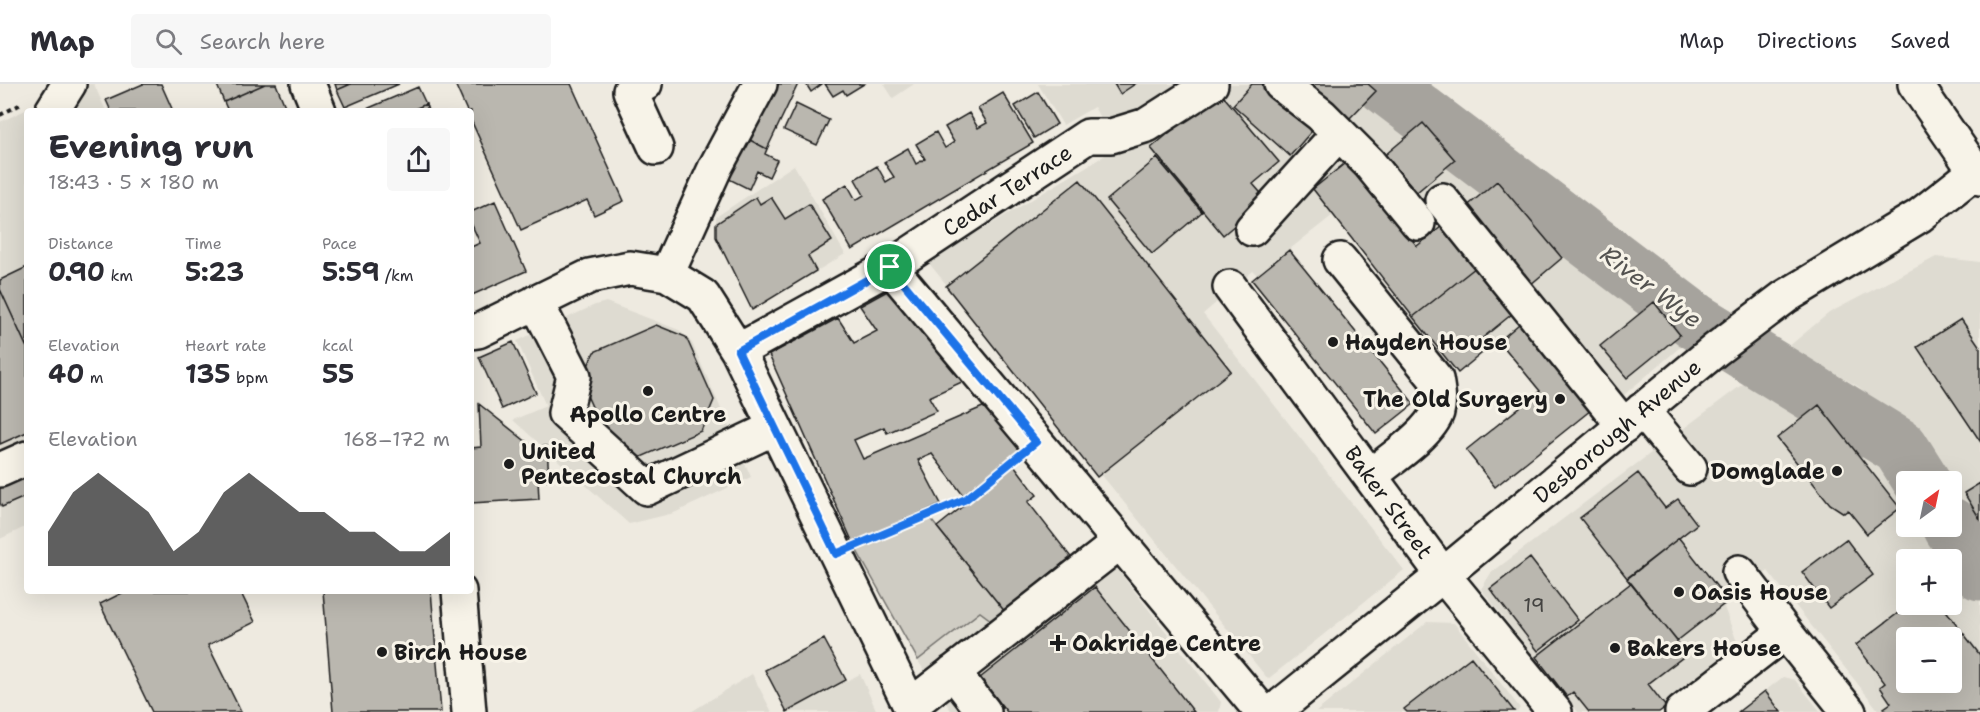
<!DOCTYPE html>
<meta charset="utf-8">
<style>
body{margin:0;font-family:"Shantell Sans",sans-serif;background:#f7f7f7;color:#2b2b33;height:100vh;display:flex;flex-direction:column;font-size:22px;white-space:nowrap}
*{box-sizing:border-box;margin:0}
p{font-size:20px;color:#7c7c81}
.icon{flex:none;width:33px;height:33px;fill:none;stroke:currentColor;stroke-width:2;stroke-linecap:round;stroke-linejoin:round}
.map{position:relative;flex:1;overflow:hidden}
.sheet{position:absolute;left:24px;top:24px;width:450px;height:486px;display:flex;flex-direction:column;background:#fff;border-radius:6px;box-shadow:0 6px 24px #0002}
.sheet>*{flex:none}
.needle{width:39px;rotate:33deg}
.buttons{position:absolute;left:1896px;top:387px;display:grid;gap:12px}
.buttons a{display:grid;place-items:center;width:66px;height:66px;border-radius:6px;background:#fff;box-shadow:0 6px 24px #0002;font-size:30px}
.pin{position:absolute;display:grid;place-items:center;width:51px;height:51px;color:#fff;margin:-26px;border:3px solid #fff;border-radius:50%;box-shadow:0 2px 6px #0007}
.round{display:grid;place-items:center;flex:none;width:63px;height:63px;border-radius:6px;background:#f7f7f7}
.summary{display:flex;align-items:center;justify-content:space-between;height:102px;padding:0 24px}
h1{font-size:33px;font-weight:700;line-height:45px}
.figures{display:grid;grid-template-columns:repeat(3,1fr);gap:9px;height:102px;padding:6px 24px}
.figures div{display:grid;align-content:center}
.figures b{font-size:26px;font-weight:700}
.figures small{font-size:16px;font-weight:400}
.figures p{font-size:16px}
.chart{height:168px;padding:12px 24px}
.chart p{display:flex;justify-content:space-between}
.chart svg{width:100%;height:108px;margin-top:6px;fill:#1c1c1c;opacity:.7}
header{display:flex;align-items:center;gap:36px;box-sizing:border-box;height:84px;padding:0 30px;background:#fff;border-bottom:2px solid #e1e1e2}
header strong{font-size:28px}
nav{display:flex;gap:33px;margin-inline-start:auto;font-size:21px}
.search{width:420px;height:54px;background:#f7f7f7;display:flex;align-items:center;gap:15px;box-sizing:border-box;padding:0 21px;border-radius:6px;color:#7c7c81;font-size:22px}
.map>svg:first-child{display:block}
.built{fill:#dedbd1;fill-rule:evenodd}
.green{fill:#cfccc3;stroke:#767470;stroke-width:1.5}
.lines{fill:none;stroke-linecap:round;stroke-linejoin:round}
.river{stroke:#a6a39d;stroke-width:57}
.building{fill:#bab7af;stroke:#1c1c1c;stroke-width:1.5;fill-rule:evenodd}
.minor-casing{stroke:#1c1c1c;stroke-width:38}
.major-casing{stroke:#1c1c1c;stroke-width:38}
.path{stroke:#1c1c1c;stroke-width:4;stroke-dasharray:4.5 4.5;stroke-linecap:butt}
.minor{stroke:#f7f3e8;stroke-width:33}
.major{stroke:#f7f3e8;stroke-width:33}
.route-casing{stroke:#fff;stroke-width:12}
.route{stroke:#1a73e8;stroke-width:8}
.poi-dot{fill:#1c1c1c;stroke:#f7f3e8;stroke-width:2}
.labels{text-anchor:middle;stroke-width:6;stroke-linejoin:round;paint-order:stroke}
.number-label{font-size:20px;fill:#444341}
.street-label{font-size:22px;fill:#1c1c1c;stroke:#f7f3e8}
.poi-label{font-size:22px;font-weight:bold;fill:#1c1c1c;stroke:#f7f3e8;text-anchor:start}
.water-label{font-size:24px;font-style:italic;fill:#535250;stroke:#f7f3e8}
</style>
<header>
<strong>Map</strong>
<div class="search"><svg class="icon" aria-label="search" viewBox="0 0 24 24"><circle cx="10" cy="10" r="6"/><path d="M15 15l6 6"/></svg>Search here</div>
<nav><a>Map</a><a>Directions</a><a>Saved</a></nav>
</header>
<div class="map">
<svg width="1980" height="628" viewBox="0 0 1980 628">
<rect width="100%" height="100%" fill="#eeeae0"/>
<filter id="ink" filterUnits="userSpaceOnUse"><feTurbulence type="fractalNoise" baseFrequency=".0167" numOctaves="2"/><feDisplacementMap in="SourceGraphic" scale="12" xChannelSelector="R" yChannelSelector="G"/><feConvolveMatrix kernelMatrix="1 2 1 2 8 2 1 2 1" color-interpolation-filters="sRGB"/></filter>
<g filter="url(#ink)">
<!-- built -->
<path class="built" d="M81,0h13l12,27h-79v415l-27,13v-417z
M884,0h30l-21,14z
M1038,0h323l22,15 34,16 66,58 33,23 16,22 61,40 30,24 22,8 47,47 -87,74 -77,-93 -70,55 -125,-158 -76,60 -4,-4 -50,43 201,256 -136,109 -340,-417 189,-114 -23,-41 -31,18z
M794,81l51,89 -93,56 -36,-73v-20z
M1936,173l44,5v269l-28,-44v-5l-5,-1 -21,-30 -67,-64 -71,-40 41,-34z
M606,218l73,28 13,13 59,134 -77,36 -45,11 -116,-104 33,-14 -29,-65 78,-36z
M1763,285l95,58 48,64v35l28,1 41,54 5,9v122h-100l-112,-141 -44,36 16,43 -82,62h-80l-97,-123 10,-16zM1906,476h46v44h-46zM1906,554h46v44h-46z
M1099,462l122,156 -2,10h-267l-34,-51 62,-49 19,14z
M1427,538l27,1 66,85 -3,4h-201z
M752,590l20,38h-81z
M860,590l17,38h-89z
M1783,593l12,3 26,32h-83z"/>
<!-- green -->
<path class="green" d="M928,432l82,102 -11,8 -19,-14 -62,48 -62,-111z"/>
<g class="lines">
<!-- river -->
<path class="river" d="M1383,0l312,237 205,126 22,35
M1951,442l29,46"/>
</g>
<!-- building -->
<path class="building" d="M143,0h18l12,27h-62l-5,-11z
M220,0h45l-41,18 -7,-17z
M265,0h11l11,27h-59l-4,-9z
M335,0h16l-14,6z
M351,0h48l-54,23 -8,-17z
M455,0h116l53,117 -30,14 -7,-15 -66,30 -50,-110v-9h-4z
M774,0h24l-31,65 -19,-10z
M806,0h16l-11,8z
M825,0h39l-18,11 -3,-5 -10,6z
M1114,0h21l-15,10z
M1252,0h20l45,41 -27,31 -57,-51z
M1311,0h57l8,7 -27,28z
M418,3l8,17 -16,7h-48z
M1219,7l60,71 -26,22 13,15 -43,36 -72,-87z
M1038,8l19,32 -23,14 -19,-32z
M1003,9l30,50 -181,107 -30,-51 25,-15 9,16 8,-5 -9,-16 22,-13 9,16 8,-5 -10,-15 24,-14 8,16 9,-5 -9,-15 20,-12 9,16 9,-6 -9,-15 24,-14 9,15 9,-5 -9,-15z
M426,20l2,7h-18z
M796,20l33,16 -12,25 -33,-15z
M1423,39l32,37 -38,32 -32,-37z
M748,55l19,10 -2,5 12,6 -8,17 -12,-6 -8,18 -20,-10z
M1157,74l45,54 -50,42 -45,-54z
M1349,76l68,86 34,-27 34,41 -72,57 -100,-128z
M1080,96l151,191 -134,106 -151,-191z
M1497,97l65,77 -32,27 -65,-77z
M756,113l4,7 11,-7 14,22 24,-15 23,37 -24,15 8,15 -64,39 -36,-73v-13z
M495,117l31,70 -54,24 -1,-48 9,-4 -9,-20v-11z
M1289,166l125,154 -38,30 -124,-154z
M1485,176l37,46 -42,34 7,9 -29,24 -45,-56z
M27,183v81l-27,-59v-9z
M0,205l27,59v84l-27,12z
M889,206l75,91 -35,16 8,14 -50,22 -3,-6 -30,13 9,19 122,-53 35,44 -57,45 -31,-41 -14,6 23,44 -88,39 -84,-188 69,-37 16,25 23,-12 -17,-25z
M1654,218l26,33 -53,43 -27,-32z
M1525,235l71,87 -101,81 -29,-37 74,-59 -41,-50z
M1961,235l19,28v94l-63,-94z
M656,241l30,12 28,63 -13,31 -62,27 -30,-13 -28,-63 13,-30z
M513,258l23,51 -34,16 -23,-52z
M479,320l54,43 14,-1 2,34h-11l1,19 -68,4v-55l10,-1z
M1819,321l81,103 -33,26 -19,-24 -4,3 -14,-9 -53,-66z
M1014,381l23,30 -9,7 49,63 -8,6 -6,-8 -44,36 6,7 -15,12 -73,-91z
M27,384v28l-25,11 -2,-4v-25z
M1638,389l27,35 13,-9 19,25 -70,54 -47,-60z
M1980,399v36l-16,-26z
M1679,454l49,63 -51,40 -50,-62z
M1846,455l27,36 -44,33 -27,-36z
M1530,474l48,62 -40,31 -48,-62z
M1631,499l56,71 -39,30 18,23 -7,5h-70l-16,-20 -6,5 -31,-40z
M1095,503l99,125h-187l-27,-34z
M126,507h114l15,31 -47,23 33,67h-89l-52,-108z
M323,507h108l10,121h-108z
M1910,520h31l39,51v57h-93l-3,-4 7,-5 -11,-16 5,-4 -29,-38zM1906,554h46v44h-46z
M824,555l22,41 -59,32 -22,-42z
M1471,573l43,54 -107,1 -3,-3z
M1765,607l16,21h-43z"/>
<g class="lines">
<defs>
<path id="minor" d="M308,0l11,27
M645,0l-15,7 26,57
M1281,0l40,31 48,48 49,60
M52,27l17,-27
M1442,116l182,226
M1252,145l87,-96
M1340,176l96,119c2,11 4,22 1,33 -7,22 -49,49 -67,64
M890,183l372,445
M667,190l49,-108 44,-82
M1230,203l213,288 112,137
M536,218l38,74 -9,37 82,75 127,-60
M471,248l7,-1 112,-55 40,-8 37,6 36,22 35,55 175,361
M738,267l152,-84 198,-131h23l36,-11 64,-41
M1642,326l48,58
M0,386l27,-12
M1739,488l46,60
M459,507l10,121
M953,588l31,40
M910,622l210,-164
M1273,628l170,-137 272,-225 70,-53 134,-81 61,-48
M1682,628l103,-80 64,80"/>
<path id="major" d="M1915,0l65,94"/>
</defs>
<!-- minor casing -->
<use href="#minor" class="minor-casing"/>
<!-- major casing -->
<use href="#major" class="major-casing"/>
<!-- path -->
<path class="path" d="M0,31l21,-11
M866,456l100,-41 46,-37"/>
<!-- minor -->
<use href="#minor" class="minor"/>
<!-- major -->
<use href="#major" class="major"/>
</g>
</g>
<g class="lines" filter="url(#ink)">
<defs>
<path id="route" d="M890,183l146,175 -70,57 -130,55 -98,-203z"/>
</defs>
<!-- route casing -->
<use href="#route" class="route-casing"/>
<!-- route -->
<use href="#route" class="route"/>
</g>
<!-- markers -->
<g class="poi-dot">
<circle cx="1333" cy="258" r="6"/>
<circle cx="648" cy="307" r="6"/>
<circle cx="1560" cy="315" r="6"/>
<circle cx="509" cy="380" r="6"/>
<circle cx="1837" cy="387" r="6"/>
<circle cx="1679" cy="508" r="6"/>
<path d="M1055 550h6v6h6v6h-6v6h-6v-6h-6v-6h6z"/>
<circle cx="1615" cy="564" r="6"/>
<circle cx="382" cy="568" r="6"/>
</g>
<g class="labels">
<!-- number labels -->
<g class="number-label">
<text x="1534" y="528">19</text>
</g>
<!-- street labels -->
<g class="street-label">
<text transform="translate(1007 106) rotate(-33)" y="8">Cedar Terrace</text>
<text transform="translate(1617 347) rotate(-40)" y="8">Desborough Avenue</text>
<text transform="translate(1389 418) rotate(54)" y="8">Baker Street</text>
</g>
<!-- poi labels -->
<g class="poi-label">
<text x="1345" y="266">Hayden House</text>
<text x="1548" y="323" text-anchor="end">The Old Surgery</text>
<text x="648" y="338" text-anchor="middle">Apollo Centre</text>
<text x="521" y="375">United<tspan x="521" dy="25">Pentecostal Church</tspan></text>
<text x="1825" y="395" text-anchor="end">Domglade</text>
<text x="1691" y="516">Oasis House</text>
<text x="1072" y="567">Oakridge Centre</text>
<text x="1627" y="572">Bakers House</text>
<text x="394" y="576">Birch House</text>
</g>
<!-- water labels -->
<g class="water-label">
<text transform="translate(1651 203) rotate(37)" y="8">River Wye</text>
</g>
</g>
</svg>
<div class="buttons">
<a><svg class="needle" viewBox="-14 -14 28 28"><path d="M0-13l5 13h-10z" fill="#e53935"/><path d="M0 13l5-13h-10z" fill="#7c7c81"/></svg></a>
<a>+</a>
<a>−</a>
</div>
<div class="pin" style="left:890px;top:183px;background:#1e9e55"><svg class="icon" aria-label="arrive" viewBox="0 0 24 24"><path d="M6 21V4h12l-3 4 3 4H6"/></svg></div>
<section class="sheet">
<div class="summary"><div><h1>Evening run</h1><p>18:43 · 5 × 180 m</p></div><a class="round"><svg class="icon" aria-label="share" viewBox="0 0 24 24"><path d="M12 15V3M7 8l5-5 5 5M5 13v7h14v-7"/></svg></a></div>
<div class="figures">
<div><p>Distance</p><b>0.90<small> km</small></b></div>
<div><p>Time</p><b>5:23</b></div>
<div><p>Pace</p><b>5:59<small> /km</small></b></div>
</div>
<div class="figures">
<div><p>Elevation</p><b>40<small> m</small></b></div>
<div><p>Heart rate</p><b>135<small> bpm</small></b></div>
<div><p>kcal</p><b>55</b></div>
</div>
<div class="chart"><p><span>Elevation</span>168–172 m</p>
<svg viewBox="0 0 160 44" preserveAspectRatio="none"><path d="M0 44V30L10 14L20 6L30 14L40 22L50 38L60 30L70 14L80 6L90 14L100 22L110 22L120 30L130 30L140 38L150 38L160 30V44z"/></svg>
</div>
</section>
</div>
